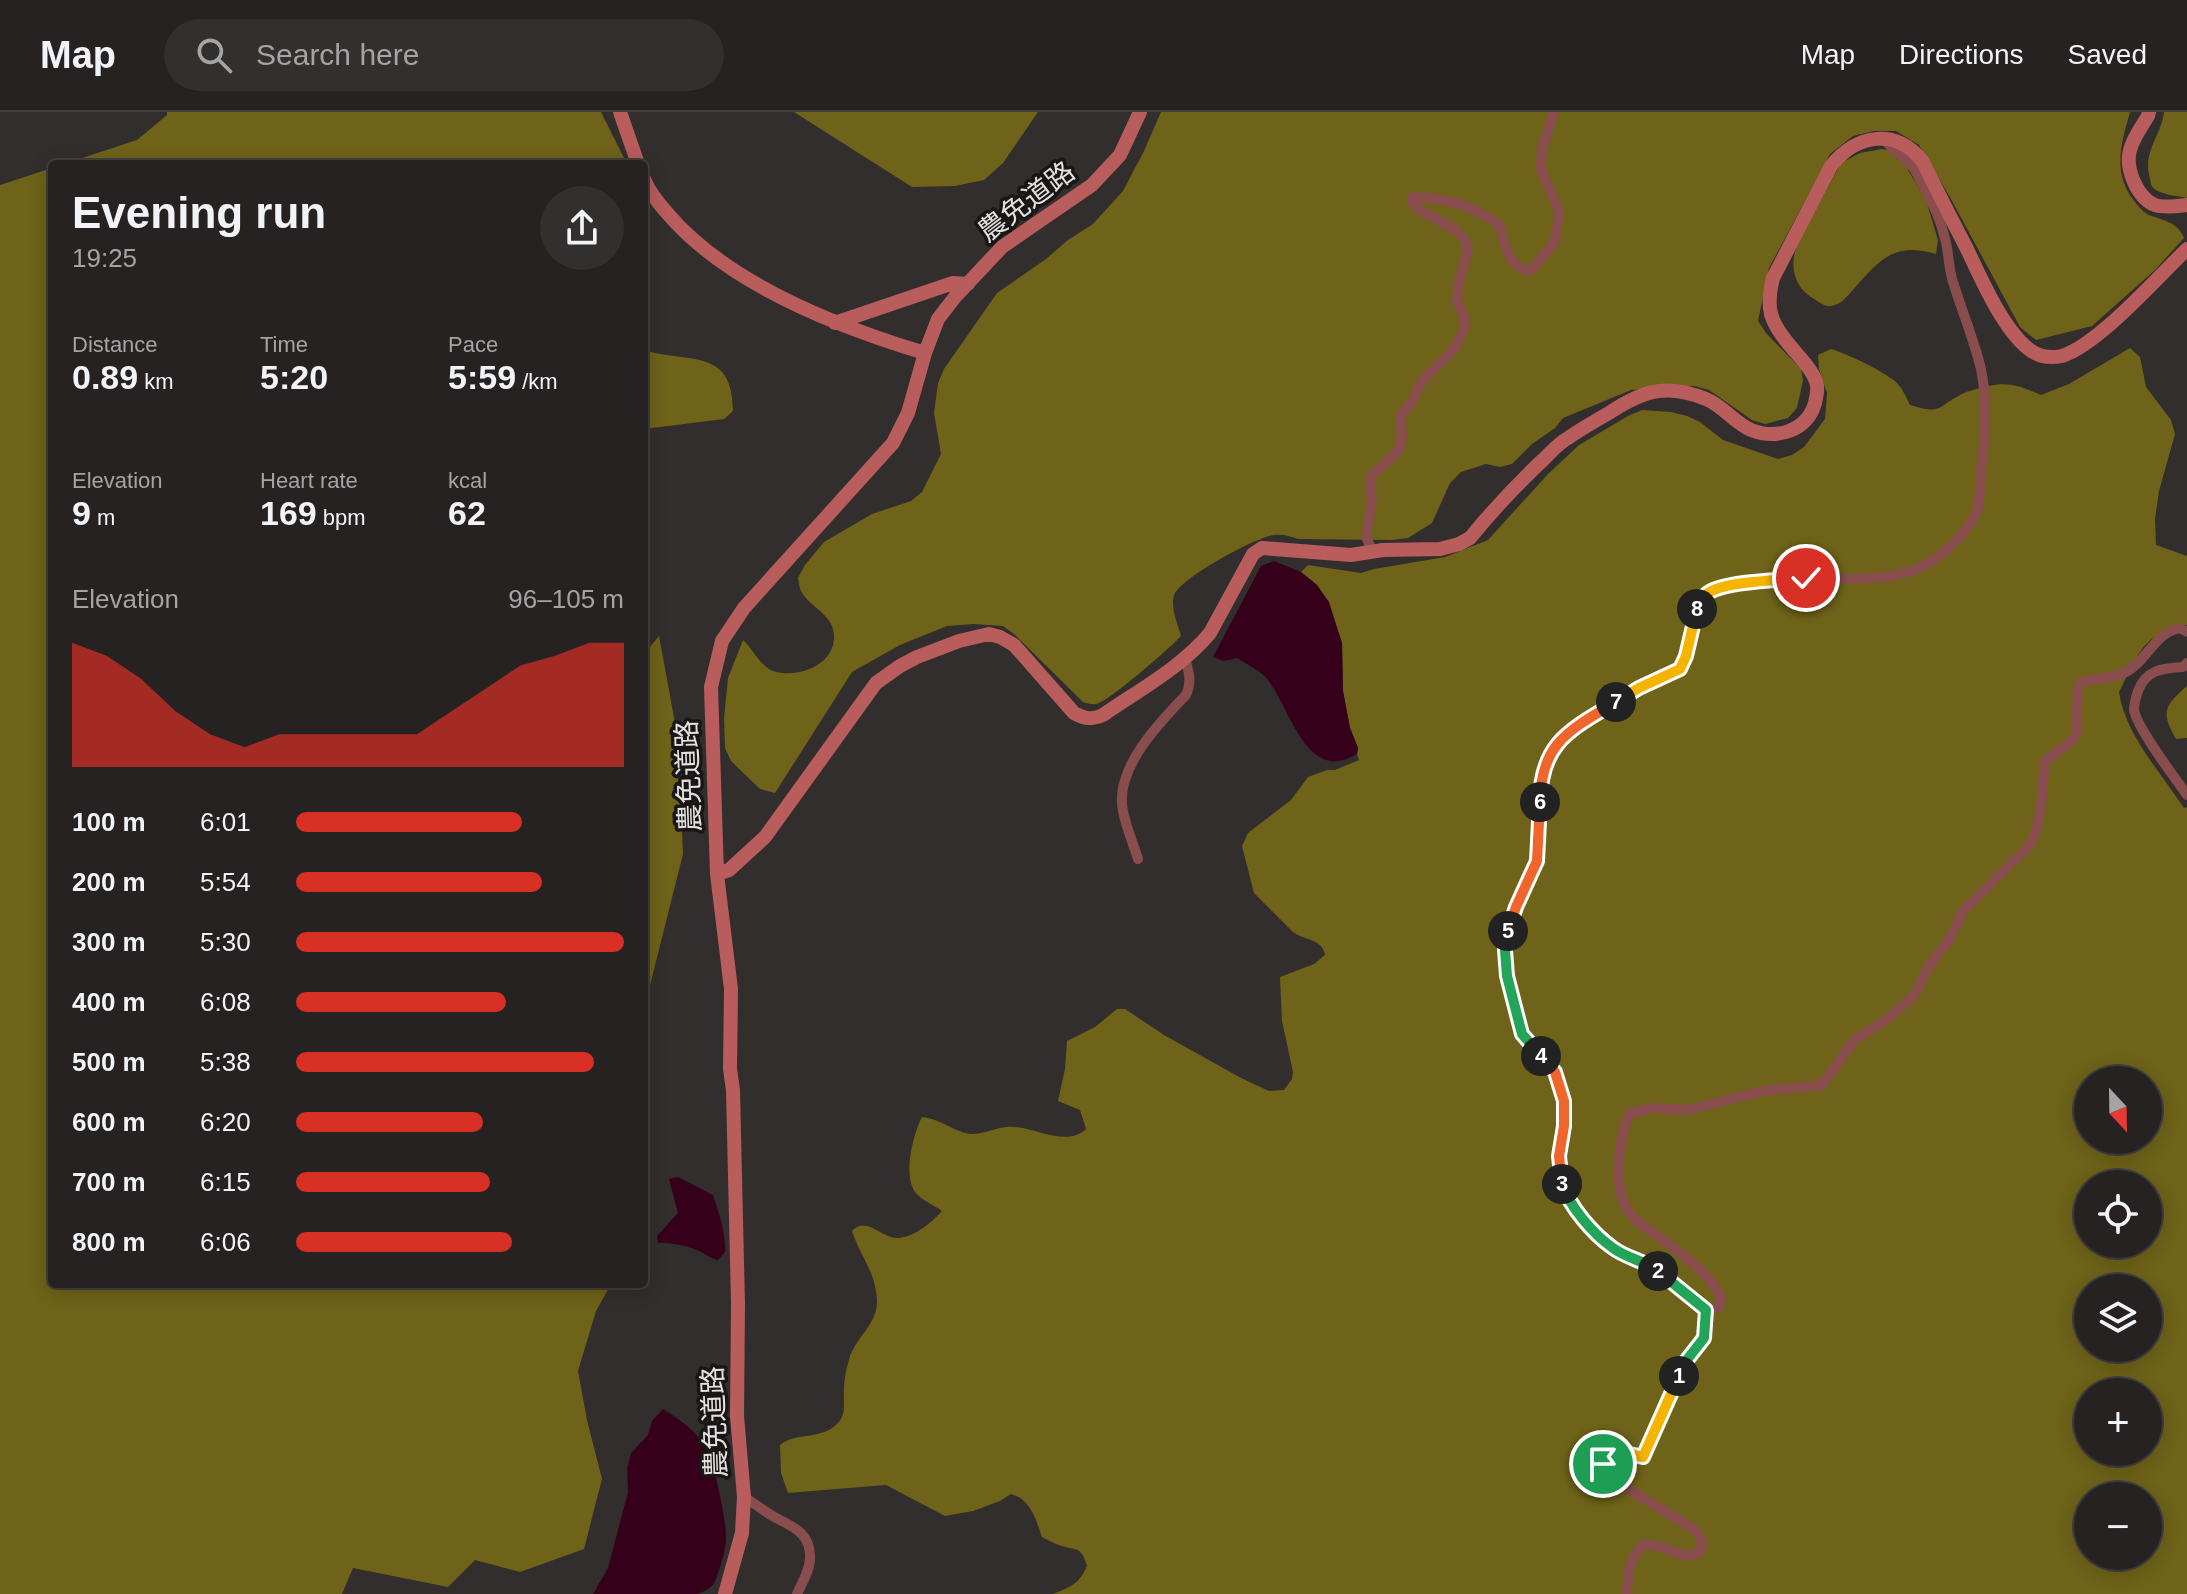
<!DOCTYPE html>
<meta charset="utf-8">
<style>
body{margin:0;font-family:Helvetica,"Noto Sans JP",sans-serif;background:#322f2f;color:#f1f3f6;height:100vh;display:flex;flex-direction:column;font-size:30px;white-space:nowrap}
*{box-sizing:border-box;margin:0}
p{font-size:26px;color:#a4a4a5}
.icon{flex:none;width:44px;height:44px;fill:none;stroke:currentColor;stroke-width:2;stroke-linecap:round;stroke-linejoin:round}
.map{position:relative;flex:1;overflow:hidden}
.drawer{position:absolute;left:48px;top:48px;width:600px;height:1128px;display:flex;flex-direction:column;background:#262222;border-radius:8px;box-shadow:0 4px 20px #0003,0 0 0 2px #423f40}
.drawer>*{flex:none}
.needle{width:52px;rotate:158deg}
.tools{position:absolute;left:2074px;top:954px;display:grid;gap:16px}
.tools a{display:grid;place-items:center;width:88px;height:88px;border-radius:50%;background:#262222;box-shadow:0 4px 20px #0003,0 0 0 2px #423f40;font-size:40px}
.pin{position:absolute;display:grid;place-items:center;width:68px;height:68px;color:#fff;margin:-34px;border:4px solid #fff;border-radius:50%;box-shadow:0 2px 8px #0007}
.km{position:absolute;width:40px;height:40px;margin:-20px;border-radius:50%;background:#222;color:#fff;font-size:22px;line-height:40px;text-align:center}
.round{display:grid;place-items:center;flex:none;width:84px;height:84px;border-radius:42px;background:#322f2f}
.overview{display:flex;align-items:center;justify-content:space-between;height:136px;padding:0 24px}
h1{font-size:44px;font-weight:700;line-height:60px}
.metrics{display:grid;grid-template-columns:repeat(3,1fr);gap:12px;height:136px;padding:8px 24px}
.metrics div{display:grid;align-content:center}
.metrics b{font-size:34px;font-weight:700}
.metrics small{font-size:22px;font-weight:400}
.metrics p{font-size:22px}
.chart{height:224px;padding:16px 24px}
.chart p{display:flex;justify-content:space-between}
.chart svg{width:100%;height:144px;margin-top:8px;fill:#d93025;opacity:.7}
ul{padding:0 24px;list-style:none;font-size:26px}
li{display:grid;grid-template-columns:128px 96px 1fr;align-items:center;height:60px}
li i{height:20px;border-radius:10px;background:#d93025}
header{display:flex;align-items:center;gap:48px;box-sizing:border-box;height:112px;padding:0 40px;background:#262222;border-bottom:2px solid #423f40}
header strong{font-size:38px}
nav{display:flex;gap:44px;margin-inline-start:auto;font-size:28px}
.search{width:560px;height:72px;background:#322f2f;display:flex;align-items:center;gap:20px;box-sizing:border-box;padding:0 28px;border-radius:44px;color:#a4a4a5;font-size:30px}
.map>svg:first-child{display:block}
.forest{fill:#6e6319;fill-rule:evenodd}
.water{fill:#36001b}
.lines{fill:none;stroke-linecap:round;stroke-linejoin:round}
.street{stroke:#884d4c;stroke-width:10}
.secondary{stroke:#b85c5c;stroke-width:14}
.split-1-casing{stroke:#fff;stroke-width:16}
.split-2-casing{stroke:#fff;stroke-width:16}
.split-3-casing{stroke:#fff;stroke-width:16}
.split-4-casing{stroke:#fff;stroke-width:16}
.split-5-casing{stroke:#fff;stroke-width:16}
.split-6-casing{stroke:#fff;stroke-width:16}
.split-7-casing{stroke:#fff;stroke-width:16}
.split-8-casing{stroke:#fff;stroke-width:16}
.split-9-casing{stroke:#fff;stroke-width:16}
.split-1{stroke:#f5b400;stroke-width:10}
.split-2{stroke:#22a559;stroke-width:10}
.split-3{stroke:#22a559;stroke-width:10}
.split-4{stroke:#f0652b;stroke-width:10}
.split-5{stroke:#22a559;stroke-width:10}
.split-6{stroke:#f0652b;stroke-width:10}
.split-7{stroke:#f0652b;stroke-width:10}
.split-8{stroke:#f5b400;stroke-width:10}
.split-9{stroke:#f5b400;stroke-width:10}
.labels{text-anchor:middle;stroke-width:7;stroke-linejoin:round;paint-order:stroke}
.street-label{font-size:28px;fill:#e3e0df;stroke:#181716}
</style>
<header>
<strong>Map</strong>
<div class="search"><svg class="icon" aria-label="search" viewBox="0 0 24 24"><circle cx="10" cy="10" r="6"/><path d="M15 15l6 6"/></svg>Search here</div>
<nav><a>Map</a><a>Directions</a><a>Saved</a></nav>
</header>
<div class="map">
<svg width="2187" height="1482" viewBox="0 0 2187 1482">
<rect width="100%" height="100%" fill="#322e2d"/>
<!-- forest -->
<path class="forest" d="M167,0h434l26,52h-563l73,-24 30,-25z
M794,0h244l-35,51 -19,17 -29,6 -43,1z
M1161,0h969c-9,32 -18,62 5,90 4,5 8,10 14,13 13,5 29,7 35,23l-29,32 -63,56 -56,14 -16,-13 -69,-128 -32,-54 -23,-14h-22l-21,5 -23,18 -61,114 -11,53 8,12 35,36 2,11 -6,28 -9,10 -23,6 -13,-4 -43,-30 -14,-4 -64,4 -68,28 -8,10 -23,16 -20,20 -12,3 -14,-3 -25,8 -11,11 -18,40 -24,15 -16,2 -94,-1c-8,-3 -15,-5 -25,-4 -19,3 -88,41 -98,58 -6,12 3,31 6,43 -11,12 -74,67 -85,68 -5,1 -9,-1 -13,-2l-69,-68 -11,-8 -29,-2 -27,2 -47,19 -48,27 -77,121 -15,-4 -29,-28 -6,-13 -1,-30 4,-40 15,-38c10,9 17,26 30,31 28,9 68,-9 60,-42 -5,-17 -24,-23 -32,-38 -2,-4 -2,-9 -3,-13l7,-13 19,-23 48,-28 39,-13 11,-9 19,-38 -7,-41 4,-30 6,-14 53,-76 49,-34 22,-19 25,-16 30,-33 21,-40z
M2164,0h23v86c-9,-2 -23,-3 -31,-8 -5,-3 -5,-5 -6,-11 -8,-28 11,-42 14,-67z
M1882,37l7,1 12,8 25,42 12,40 -2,14c-44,-13 -58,8 -85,38 -5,6 -11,13 -20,14 -6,1 -12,-4 -17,-7 -20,-12 -25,-32 -17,-54l44,-82 19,-10z
M52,56v1116h559l-15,27 -18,60 9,49 15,59 -18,70 -64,23 -45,-12 -27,27 -95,-19 -11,26h-342v-1409z
M2130,236l10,9 6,30 25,33 4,14 -16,57 -4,28 1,26 31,11v69c-46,8 -49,31 -68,67 6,42 42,81 65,116l3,-1v787h-1134c18,-7 26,-10 34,-28 -6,-19 -8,-15 -25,-20 -7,-2 -14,-6 -20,-9 -6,-17 -11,-38 -31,-43l-11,7 -27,10 -28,5 -59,-31 -98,8 -7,-20 -1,-28c16,-13 41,-5 57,-21 10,-10 6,-21 7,-34 0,-10 2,-21 5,-30 5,-22 29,-35 28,-60 -2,-30 -16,-42 -25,-69 15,-16 30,9 47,7 17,-2 32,-15 43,-27 -8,-6 -21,-11 -27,-19 -12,-17 -2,-58 7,-75 17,1 30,14 48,17 12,1 24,-6 37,-7 24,-3 58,22 79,2l-6,-19 -22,-9 7,-32 2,-28 28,-14 22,-18h8l39,26 77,43 28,13 15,-1 8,-11 1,-7 -11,-51 -2,-44 34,-13 11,-9c-3,-17 -20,-14 -32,-23l-39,-39 -12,-47 6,-13 43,-33 17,-23 19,-7h8l24,-10 -2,-6 1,-6 -8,-20 -7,-37 -1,-48 -25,-58 -16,-13 7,-7 53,8 13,-4 71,-12 43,-17 60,-66 31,-29 49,-29 14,-6 29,2 16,4 13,6 23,18 55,19 14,-4 12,-8 21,-28 2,-26 -8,-24 -1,-14 13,-6c17,5 52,22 65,33 7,7 10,15 14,23 33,10 26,2 52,-11 5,-3 12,-4 18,-6 27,-7 35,-4 61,7l28,-11zM2088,968h60v60h-60zM2088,1072h60v60h-60zM2088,1176h60v60h-60zM2088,1280h60v60h-60zM2088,1384h60v60h-60z
M644,238c43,14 89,-4 89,61l-9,8 -80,10z
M659,524l19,103 5,115 -39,155v-355z
M2187,574v52l-11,1c-16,-27 -11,-34 11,-53z"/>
<!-- water -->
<path class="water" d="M1274,449l27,11 16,13 12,17 13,41 1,48 7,37 8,20 -1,6c-50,31 -67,-46 -89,-74 -8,-10 -20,-15 -31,-22l-13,3 -11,-4 48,-91z
M678,1065l35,18c6,19 13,37 12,57l-7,8c-8,-2 -12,-6 -19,-9 -11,-5 -29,-9 -41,-8l-1,-7 21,-23 -9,-34z
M663,1297c15,10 33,21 42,37 9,16 21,72 21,91 1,10 -8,40 -13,48 -5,5 -10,7 -16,9h-104l15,-26 20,-76 -1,-23 4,-16 17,-18 4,-14z"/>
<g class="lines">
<!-- street -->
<path class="street" d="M1368,439l2,-5 -4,-9 6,-37 -2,-18 2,-7 23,-21 5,-7 2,-12 -2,-19 13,-15 6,-15 6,-8 29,-29 11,-21v-9l-8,-18 2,-20 9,-31 -3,-10 -9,-10 -38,-21 -6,-7 1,-5c34,1 60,8 87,29 4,18 8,42 30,45l24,-28 3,-14 2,-19 -18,-40 1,-22 12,-36
M2187,551l-4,4c-21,1 -37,3 -45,24 -2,6 -4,13 -4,19 3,18 41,68 53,85
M1138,747c-5,-16 -12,-32 -15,-48 -9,-42 36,-88 63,-116 6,-13 3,-23 -1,-36
M1706,1198l-55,-45 -37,-15 -19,-18 -23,-28 -10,-18 -3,-30 5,-30v-25l-9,-29 -33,-38 -15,-58 -2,-26 4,-23 28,-66 3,-74 5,-24 10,-18 18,-17 66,-40 41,-19c9,-19 13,-61 25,-74 9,-9 28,-9 40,-11 20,-2 40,-5 60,-5 62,-2 113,9 157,-45 6,-8 13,-15 16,-26 2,-11 2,-24 3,-36 4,-32 7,-70 0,-103 -7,-29 -19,-58 -28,-87 -5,-15 -4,-32 -9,-47 -5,-21 -17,-42 -27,-61 -7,-16 -28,-24 -32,-35
M1706,1198l13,-3 2,-10c-15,-27 -38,-42 -62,-60 -12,-9 -24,-15 -32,-28 -8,-13 -8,-28 -8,-42 0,-19 3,-37 11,-54l23,-5 34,2 76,-19 59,-6 33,-46 30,-18 22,-19 10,-11 12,-25 20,-26 14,-29 67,-66c13,-27 12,-55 15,-84l24,-18 7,-8 2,-47 4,-6c13,-4 33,-4 44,-10 21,-11 29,-40 54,-44l7,4
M744,1385c10,6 21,15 32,21 18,9 35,16 34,40 0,12 -8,25 -13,36
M1627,1482c1,-20 1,-35 17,-50 4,1 9,1 14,2 16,4 24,13 41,7l3,-8 -3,-10 -7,-7 -78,-48 -7,-6 -4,-10 4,-8 9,-5 27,6 43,-96 18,-23 2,-28"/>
<!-- secondary -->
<path class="secondary" d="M620,0l18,52
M2149,0l-1,4c-6,10 -15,22 -18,34 -5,18 7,48 25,55 8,3 23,1 32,0
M644,67c5,13 15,25 24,35 60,70 170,113 257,139
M835,211l118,-40 15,1
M717,762l12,-4 36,-33 111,-154 24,-17 17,-9 42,-16 30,-7 11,3 14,8 60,68c11,6 18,7 29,2 36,-25 79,-48 107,-82l43,-79 9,-6 89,7 32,-5 57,-1 19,-5 11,-6c23,-28 48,-55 75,-80 7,-7 14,-15 23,-20 13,-9 27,-17 41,-25 15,-10 32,-20 50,-22 16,-2 32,2 47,8 17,7 29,24 45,31 26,10 56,1 64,-27 1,-5 3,-13 2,-18 -4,-21 -38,-43 -46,-71 -3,-12 -1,-24 2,-36l58,-112c25,-32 66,-39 92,-4 14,29 29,58 44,87 14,29 38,86 66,103 8,5 19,6 29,4 36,-11 96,-79 125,-107
M725,1482l17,-61 2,-36 -7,-81 1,-112 -5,-214 -3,-21 1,-80 -14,-115 -6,-187 11,-46 22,-33 149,-165 15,-30 17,-60 13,-34 17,-22 47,-50 90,-62 28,-30 20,-43"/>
</g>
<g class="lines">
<defs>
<path id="split-1" d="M1603,1352l4,-8 9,-5 27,6 36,-81"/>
<path id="split-2" d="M1658,1159l48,39 -2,28 -18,23 -7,15"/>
<path id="split-3" d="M1562,1072c8,23 31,50 51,64 13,10 32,13 45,23"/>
<path id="split-4" d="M1541,944l14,16 9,29v25l-5,30 3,28"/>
<path id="split-5" d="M1508,819l-3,19 2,26 15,58 19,22"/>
<path id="split-6" d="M1508,819l8,-24 21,-46 3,-59"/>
<path id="split-7" d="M1540,690c1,-60 30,-72 76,-100"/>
<path id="split-8" d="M1616,590l23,-14 41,-19 6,-13 11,-47"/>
<path id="split-9" d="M1697,497c3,-7 5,-12 11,-16 17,-12 75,-13 98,-15"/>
</defs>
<!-- split-1 casing -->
<use href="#split-1" class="split-1-casing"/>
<!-- split-2 casing -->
<use href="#split-2" class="split-2-casing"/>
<!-- split-3 casing -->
<use href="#split-3" class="split-3-casing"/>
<!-- split-4 casing -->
<use href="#split-4" class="split-4-casing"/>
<!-- split-5 casing -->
<use href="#split-5" class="split-5-casing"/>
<!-- split-6 casing -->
<use href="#split-6" class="split-6-casing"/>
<!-- split-7 casing -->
<use href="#split-7" class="split-7-casing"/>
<!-- split-8 casing -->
<use href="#split-8" class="split-8-casing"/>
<!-- split-9 casing -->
<use href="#split-9" class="split-9-casing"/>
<!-- split-1 -->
<use href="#split-1" class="split-1"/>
<!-- split-2 -->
<use href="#split-2" class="split-2"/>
<!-- split-3 -->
<use href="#split-3" class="split-3"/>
<!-- split-4 -->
<use href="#split-4" class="split-4"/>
<!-- split-5 -->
<use href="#split-5" class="split-5"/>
<!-- split-6 -->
<use href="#split-6" class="split-6"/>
<!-- split-7 -->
<use href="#split-7" class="split-7"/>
<!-- split-8 -->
<use href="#split-8" class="split-8"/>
<!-- split-9 -->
<use href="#split-9" class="split-9"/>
</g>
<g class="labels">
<!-- street labels -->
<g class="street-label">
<text transform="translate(1026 89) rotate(-37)" y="10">農免道路</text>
<text transform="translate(688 664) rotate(-92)" y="10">農免道路</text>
<text transform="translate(714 1310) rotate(-92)" y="10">農免道路</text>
</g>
</g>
</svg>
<div class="tools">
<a><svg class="needle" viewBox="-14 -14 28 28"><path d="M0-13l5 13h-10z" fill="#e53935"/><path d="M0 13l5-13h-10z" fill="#a4a4a5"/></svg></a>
<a><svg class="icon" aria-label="locate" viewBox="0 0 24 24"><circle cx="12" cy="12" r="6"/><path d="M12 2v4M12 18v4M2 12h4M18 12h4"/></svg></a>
<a><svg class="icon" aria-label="layers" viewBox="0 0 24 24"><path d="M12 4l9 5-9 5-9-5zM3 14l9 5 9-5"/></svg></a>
<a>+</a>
<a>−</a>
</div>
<div class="pin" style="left:1603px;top:1352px;background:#1e9e55"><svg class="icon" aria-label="arrive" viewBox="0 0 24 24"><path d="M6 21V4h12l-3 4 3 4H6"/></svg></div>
<div class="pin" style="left:1806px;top:466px;background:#d93025"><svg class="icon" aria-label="check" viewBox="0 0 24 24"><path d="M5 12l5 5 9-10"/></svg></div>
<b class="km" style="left:1679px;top:1264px">1</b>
<b class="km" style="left:1658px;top:1159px">2</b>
<b class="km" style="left:1562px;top:1072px">3</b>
<b class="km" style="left:1541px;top:944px">4</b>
<b class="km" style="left:1508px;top:819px">5</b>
<b class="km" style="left:1540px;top:690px">6</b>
<b class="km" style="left:1616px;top:590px">7</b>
<b class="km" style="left:1697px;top:497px">8</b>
<section class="drawer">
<div class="overview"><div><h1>Evening run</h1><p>19:25</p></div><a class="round"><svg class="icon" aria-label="share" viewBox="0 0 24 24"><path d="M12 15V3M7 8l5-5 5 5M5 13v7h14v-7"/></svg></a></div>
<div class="metrics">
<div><p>Distance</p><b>0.89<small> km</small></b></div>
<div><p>Time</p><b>5:20</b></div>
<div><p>Pace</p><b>5:59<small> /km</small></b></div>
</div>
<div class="metrics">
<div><p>Elevation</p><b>9<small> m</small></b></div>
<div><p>Heart rate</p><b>169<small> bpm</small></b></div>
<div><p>kcal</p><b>62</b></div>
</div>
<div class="chart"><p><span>Elevation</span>96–105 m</p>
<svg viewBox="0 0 160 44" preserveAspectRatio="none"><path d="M0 44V6L10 10L20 17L30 27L40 34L50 38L60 34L70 34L80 34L90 34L100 34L110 27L120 20L130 13L140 10L150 6L160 6V44z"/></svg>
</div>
<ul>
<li><b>100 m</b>6:01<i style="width:69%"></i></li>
<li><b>200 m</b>5:54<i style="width:75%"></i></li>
<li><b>300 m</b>5:30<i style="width:100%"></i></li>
<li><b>400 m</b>6:08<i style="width:64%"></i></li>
<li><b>500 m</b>5:38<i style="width:91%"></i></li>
<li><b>600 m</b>6:20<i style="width:57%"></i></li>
<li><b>700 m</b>6:15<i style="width:59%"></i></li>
<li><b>800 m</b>6:06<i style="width:66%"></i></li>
</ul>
</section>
</div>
